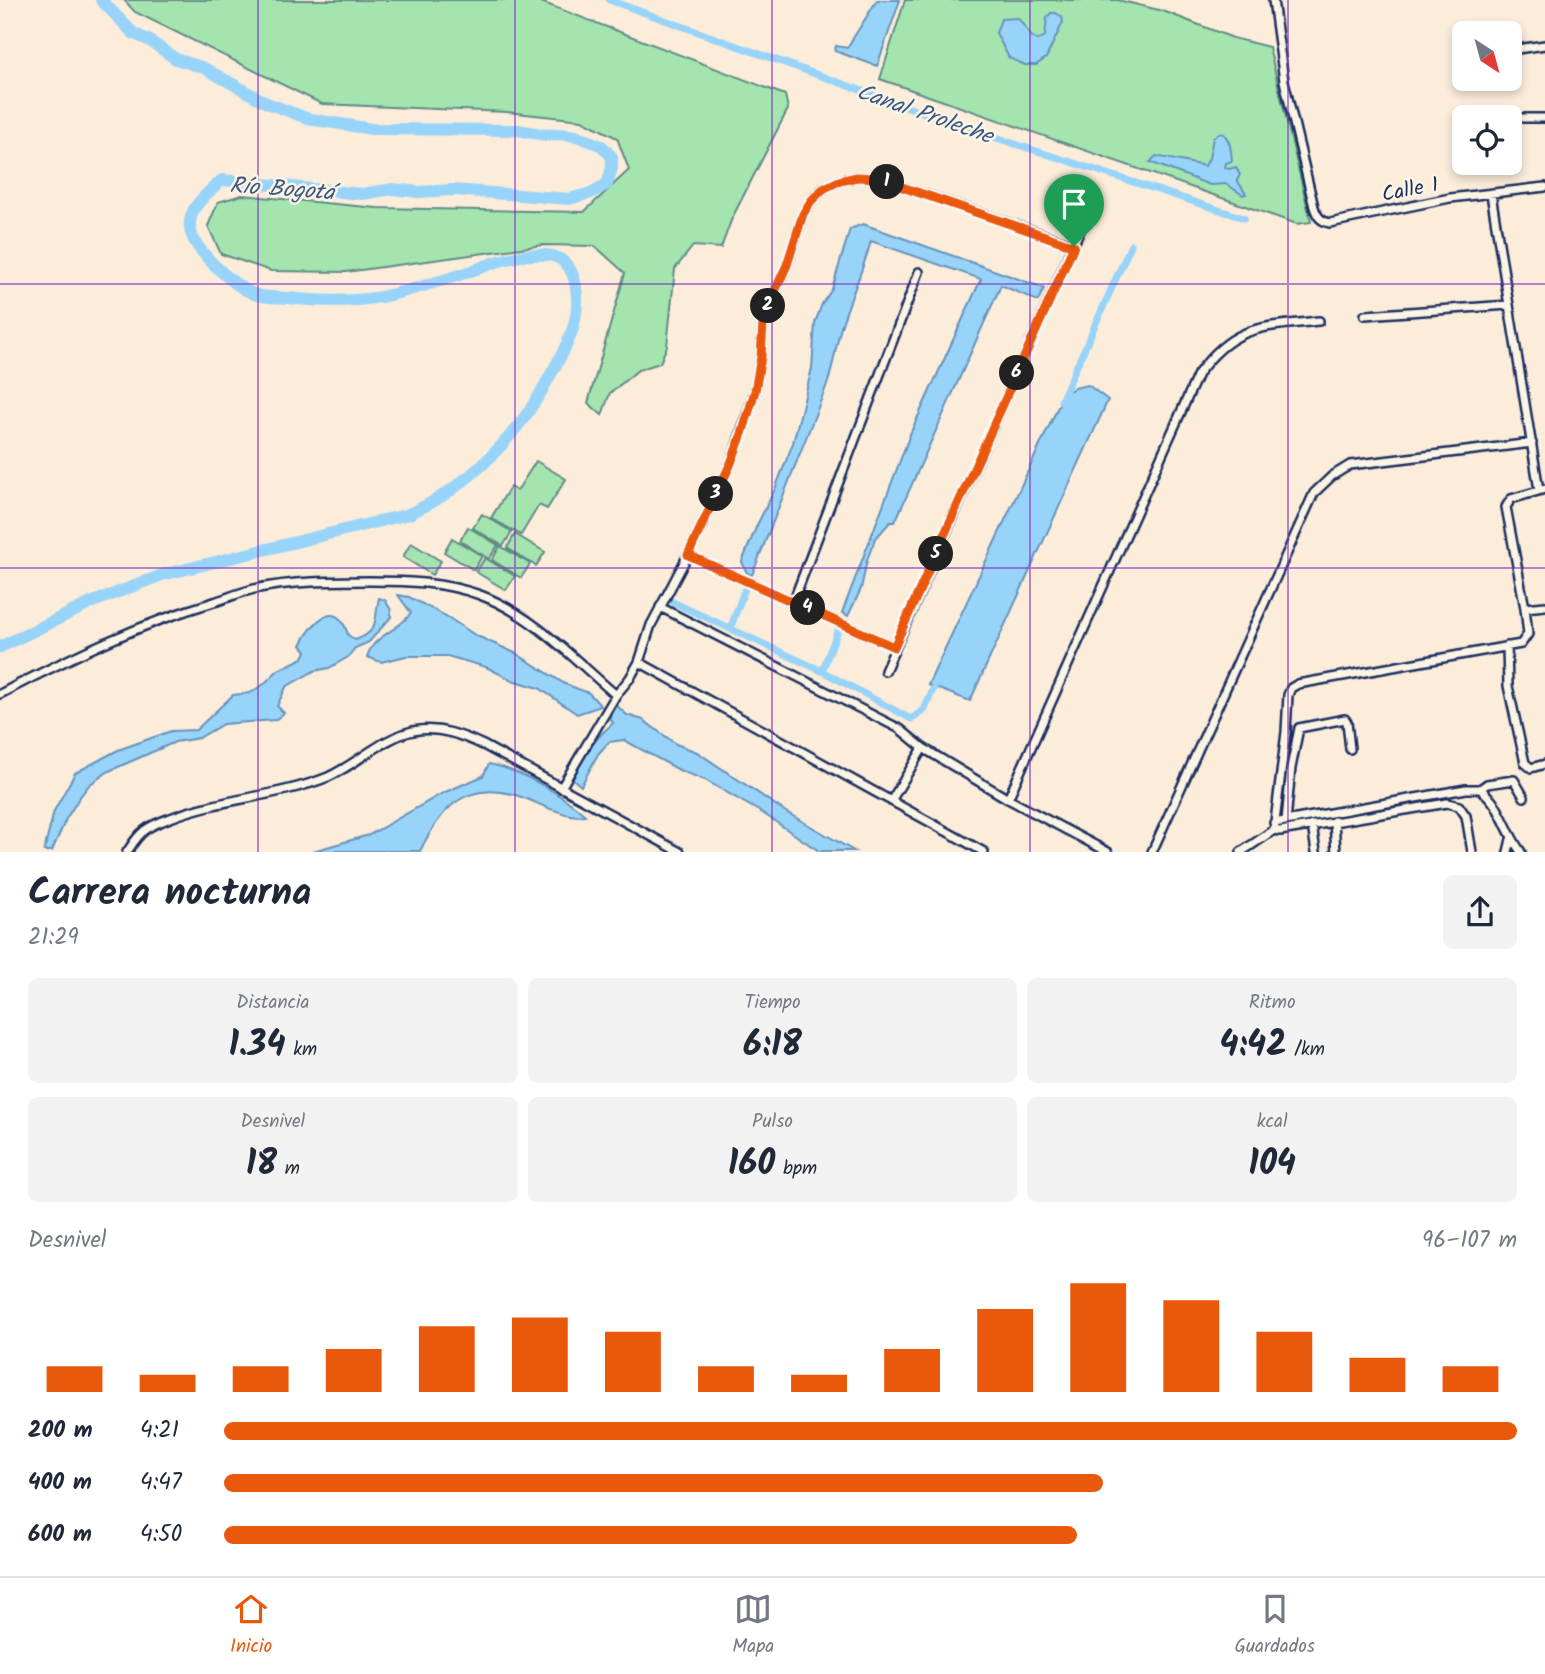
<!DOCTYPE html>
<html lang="es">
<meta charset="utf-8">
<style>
body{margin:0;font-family:Kalam,sans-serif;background:#f2f2f3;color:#1f2937;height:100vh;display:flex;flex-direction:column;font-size:26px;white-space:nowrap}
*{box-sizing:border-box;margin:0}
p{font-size:23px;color:#747a83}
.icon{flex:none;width:38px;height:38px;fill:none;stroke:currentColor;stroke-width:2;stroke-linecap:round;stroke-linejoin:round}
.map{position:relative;height:852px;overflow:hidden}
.sheet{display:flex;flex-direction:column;background:#fff;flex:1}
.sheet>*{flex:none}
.needle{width:46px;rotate:144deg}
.tools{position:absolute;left:1452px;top:21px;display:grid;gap:14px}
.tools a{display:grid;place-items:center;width:70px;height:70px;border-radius:10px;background:#fff;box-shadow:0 4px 10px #0003;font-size:35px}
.pin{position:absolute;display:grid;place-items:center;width:60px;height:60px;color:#fff;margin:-72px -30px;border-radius:50% 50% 50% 0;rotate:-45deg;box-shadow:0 0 7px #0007}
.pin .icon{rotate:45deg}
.km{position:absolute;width:35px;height:35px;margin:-18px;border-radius:50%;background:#222;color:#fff;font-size:19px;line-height:35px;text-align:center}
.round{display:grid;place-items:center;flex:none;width:74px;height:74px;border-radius:10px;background:#f2f2f3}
.head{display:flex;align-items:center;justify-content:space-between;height:119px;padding:0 28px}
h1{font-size:38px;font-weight:800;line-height:52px}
.metrics{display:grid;grid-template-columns:repeat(3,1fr);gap:10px;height:119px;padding:7px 28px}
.metrics div{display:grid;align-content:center;border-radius:10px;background:#f2f2f3;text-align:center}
.metrics b{font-size:35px;font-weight:800}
.metrics small{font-size:19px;font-weight:400}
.metrics p{font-size:19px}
.chart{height:196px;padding:14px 28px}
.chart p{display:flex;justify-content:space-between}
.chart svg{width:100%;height:126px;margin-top:7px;stroke:#ea580c;stroke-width:6}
ul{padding:0 28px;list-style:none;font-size:23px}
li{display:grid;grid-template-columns:112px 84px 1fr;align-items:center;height:52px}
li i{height:18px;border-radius:9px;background:#ea580c}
.tabs{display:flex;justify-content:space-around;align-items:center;height:98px;border-top:2px solid #e0e1e3;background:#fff;font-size:19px;color:#747a83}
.tabs a{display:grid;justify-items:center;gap:4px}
.tabs .selected{color:#ea580c}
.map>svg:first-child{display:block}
.green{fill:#a4e5af;stroke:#608a86;stroke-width:2}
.water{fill:#98d4f9;stroke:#6692bb;stroke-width:2}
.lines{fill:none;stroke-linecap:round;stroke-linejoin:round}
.canal{stroke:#98d4f9;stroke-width:7}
.river{stroke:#98d4f9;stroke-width:12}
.street-casing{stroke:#1b2f5e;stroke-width:12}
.street{stroke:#fcf5e5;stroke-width:7}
.route-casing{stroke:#fff;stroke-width:14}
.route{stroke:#ea580c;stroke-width:9}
.grid{fill:none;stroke:#7b2cbf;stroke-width:2;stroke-opacity:0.55}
.labels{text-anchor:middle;stroke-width:5;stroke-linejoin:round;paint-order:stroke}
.street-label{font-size:21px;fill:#1b2f5e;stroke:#fcf5e5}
.water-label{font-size:23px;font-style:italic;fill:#3a5885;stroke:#fcf5e5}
</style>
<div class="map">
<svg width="1545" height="852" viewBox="0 0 1545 852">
<rect width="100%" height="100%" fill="#fcecda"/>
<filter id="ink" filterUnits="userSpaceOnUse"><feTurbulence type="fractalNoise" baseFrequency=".0143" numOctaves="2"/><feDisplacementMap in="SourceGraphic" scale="14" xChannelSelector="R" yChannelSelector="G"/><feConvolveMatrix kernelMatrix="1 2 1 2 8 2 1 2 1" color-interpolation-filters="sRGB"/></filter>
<g filter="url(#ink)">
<!-- green -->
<path class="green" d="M124,0h412l249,95 3,14 -56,109 -11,30 -28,-2 -18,23 -8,77 -7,17 -22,7 -28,23 -8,22 -14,-12 37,-130 -30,-27 -52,-1 -197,27 -75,-1 -50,-17 -13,-28 10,-24 24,-7 135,13 207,4 45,-42 -12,-32 -35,-18 -75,-8 -185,-8 -187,-92z
M905,0h213l45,11 70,27 36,9 42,175 -14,2 -417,-145z
M536,461l30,18 -19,30 -8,-4 -18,30 -30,-17 19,-31 7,4z
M482,514l30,18 -9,14 -30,-18z
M468,527l30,18 -9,14 -29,-18z
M515,534l30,18 -9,14 -29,-18z
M452,538l30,18 -8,14 -30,-18z
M411,543l30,18 -9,14 -29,-18z
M500,546l30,18 -9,14 -29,-18z
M485,558l30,18 -9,14 -30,-18z"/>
<!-- water -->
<path class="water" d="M877,0h23l-23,66 -42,-15 1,-5 11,2z
M1051,13h5l6,4 1,5 -17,36 -10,7h-11l-16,-7 -13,-25 5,-14 17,-1 14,19 6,3 7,-4 2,-19z
M1219,133l5,1c7,8 7,17 8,27l-6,2 -1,4 4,2 7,-2 4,8 -3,5 9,14 -3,1 -17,-11 -16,1 -60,-23 6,-6 49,10 4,-8 4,-20z
M863,224l181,64 -6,13 -37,-16 -106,237h-5l-15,17 -8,21 -6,29 -13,27 -6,-3 69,-181 70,-153 -110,-38c-8,29 -20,55 -29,83 -6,19 -8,39 -14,58l-76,193 -5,-2 -5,-11 15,-37 18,-36 18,-46 19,-75 3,-45 7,-19 10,-15 18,-60z
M1088,385l20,15 -138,301 -42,-16 136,-291 10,-6z
M398,595l11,2 37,19 29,19 40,18 50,31 24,9 12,13 -24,8 -38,-26 -27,-8 -26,-13 -39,-11h-41l-25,6 -14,-5c7,-23 31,-25 44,-44z
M379,598l6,2 6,10v7l-22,25 -14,6 -7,9 -19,11 -15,3 -28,16 -9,19 7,7 -9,7 -52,4 -24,14 -24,4 -66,29 -20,14 -10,13 -13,21 -14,32h-8l10,-40 21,-38 43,-23 53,-19 25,-1 37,-35 17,-2 14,-9 14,-14 25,-12 3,-7 -5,-6c11,-23 36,-49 47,-10l7,5c25,-8 19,-21 24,-42z
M616,705l11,10 16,5 33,24 21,8 89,60 68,39h-35l-55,-37 -59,-34 -24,-9 -57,-31 -15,2 -11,12 -17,32 -8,-7c9,-22 22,-41 40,-56l-4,-8z
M489,764c31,6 73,30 96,51 -14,3 -24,-3 -37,-7 -12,-5 -24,-11 -36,-14 -50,-12 -72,17 -92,57h-107l56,-16 74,-42 40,-17z"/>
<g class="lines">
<!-- canal -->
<path class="canal" d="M609,0l360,129 275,89
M1061,401l70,-156
M668,600l154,71 89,48 13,-9 13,-29
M730,629l16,-43
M822,671l18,-46"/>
<!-- river -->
<path class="river" d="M0,647l93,-45 69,-27 247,-61c60,-27 111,-80 141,-138 8,-15 18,-31 23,-48 7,-24 8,-71 -27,-73 -26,-2 -48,6 -72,15 -25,9 -50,16 -76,23 -36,10 -73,9 -110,5 -10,-1 -22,0 -31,-3 -20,-6 -53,-37 -63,-55 -14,-26 10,-44 28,-60l140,14 31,-5 25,3 36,-2 115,9 22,-6 16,-9 5,-16v-11l-10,-11 -25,-10 -16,-2 -16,1 -27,-5 -146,-1 -63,-10 -42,-16 -63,-35 -28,-9 -26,-18 -17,-8 -32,-33"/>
<defs>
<path id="street" d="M1273,0l11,81 30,126c3,9 6,14 16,16l120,-25 95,-11
M1510,50l35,-5
M1523,118h22
M1491,194l48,296
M1365,315l144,-10
M688,555l206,92
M793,602l126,-330
M660,607l240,122 23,19 85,51 100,53
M1525,608l20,-2
M1507,646l1,40 17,77 6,5 14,-4
M639,662l345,190
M885,671l200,-452
M0,694c69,-36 139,-70 214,-92 13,-4 27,-10 40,-13 38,-8 78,-8 116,-8 38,0 74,1 110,14 52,19 95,65 136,100
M561,788l55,-93 14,-17 9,-16 12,-37 37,-70 43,-92 24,-72 6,-34 2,-34 5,-17 19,-40 16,-52 8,-13 12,-12 16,-8 18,-4 19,1 198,67
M1480,789l7,-5 27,-4 10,17
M1008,799l190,-425c36,-50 65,-47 121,-53
M891,801l32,-53
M1286,821l5,-53 8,-40 46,-9 2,3 3,27
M1334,821l2,31
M1274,823l192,-34h14c22,16 25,42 41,63
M1312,825l4,27
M1274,830l12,-98 2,-37 3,-7 7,-4 223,-40 7,-10 -3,-26 -19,-101 5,-8 34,-10
M127,852c5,-7 10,-16 17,-21 8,-7 19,-10 29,-14 50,-19 105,-20 155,-40 29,-13 54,-39 85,-46 26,-5 49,4 72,15l195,106
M1152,852l162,-359 18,-17 18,-11 182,-22
M1241,852l33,-22 6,1 167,-28 12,3 7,10 6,36
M1508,852l3,-13"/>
</defs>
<!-- street casing -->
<use href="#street" class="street-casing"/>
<!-- street -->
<use href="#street" class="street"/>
</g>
</g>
<g class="lines" filter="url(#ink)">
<defs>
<path id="route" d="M857,177l19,1 198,68 -180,401 -206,-92 43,-92 12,-32 12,-40 6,-34 2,-34 5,-17 19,-41 16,-51 8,-13 12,-12 16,-8z"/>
</defs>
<!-- route casing -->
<use href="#route" class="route-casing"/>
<!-- route -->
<use href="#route" class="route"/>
</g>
<!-- grid -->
<path class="grid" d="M258,0v852M515,0v852M772,0v852M1030,0v852M1288,0v852M0,284h1545M0,568h1545"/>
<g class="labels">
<!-- street labels -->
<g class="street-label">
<text transform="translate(1410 189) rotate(-11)" y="7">Calle 1</text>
</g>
<!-- water labels -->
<g class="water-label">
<text transform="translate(925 113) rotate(19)" y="8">Canal Proleche</text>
<text transform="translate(282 188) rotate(4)" y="8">Río Bogotá</text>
</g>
</g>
</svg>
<div class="tools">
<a><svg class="needle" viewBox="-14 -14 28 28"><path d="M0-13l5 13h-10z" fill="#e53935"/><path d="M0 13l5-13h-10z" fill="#747a83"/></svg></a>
<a><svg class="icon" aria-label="locate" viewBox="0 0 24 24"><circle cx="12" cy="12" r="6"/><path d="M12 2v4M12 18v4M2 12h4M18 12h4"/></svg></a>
</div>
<div class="pin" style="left:1074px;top:246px;background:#1e9e55"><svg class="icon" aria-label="arrive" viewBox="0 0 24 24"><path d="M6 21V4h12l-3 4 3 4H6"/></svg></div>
<b class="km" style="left:887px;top:182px">1</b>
<b class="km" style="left:768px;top:306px">2</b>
<b class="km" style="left:716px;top:494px">3</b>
<b class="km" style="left:808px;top:608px">4</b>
<b class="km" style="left:936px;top:554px">5</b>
<b class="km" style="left:1017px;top:373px">6</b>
</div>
<section class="sheet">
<div class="head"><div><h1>Carrera nocturna</h1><p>21:29</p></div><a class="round"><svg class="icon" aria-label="share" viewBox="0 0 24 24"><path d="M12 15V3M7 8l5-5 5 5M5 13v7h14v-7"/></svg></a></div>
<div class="metrics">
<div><p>Distancia</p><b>1.34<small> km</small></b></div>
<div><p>Tiempo</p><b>6:18</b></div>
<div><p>Ritmo</p><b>4:42<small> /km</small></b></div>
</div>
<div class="metrics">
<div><p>Desnivel</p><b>18<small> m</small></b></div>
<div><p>Pulso</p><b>160<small> bpm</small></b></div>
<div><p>kcal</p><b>104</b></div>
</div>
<div class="chart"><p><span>Desnivel</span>96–107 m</p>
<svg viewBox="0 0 160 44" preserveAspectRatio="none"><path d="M5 44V35M15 44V38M25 44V35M35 44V29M45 44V21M55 44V18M65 44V23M75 44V35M85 44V38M95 44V29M105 44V15M115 44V6M125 44V12M135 44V23M145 44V32M155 44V35"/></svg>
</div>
<ul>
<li><b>200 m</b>4:21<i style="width:100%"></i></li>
<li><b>400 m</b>4:47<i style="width:68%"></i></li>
<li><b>600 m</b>4:50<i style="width:66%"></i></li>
</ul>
</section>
<nav class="tabs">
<a class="selected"><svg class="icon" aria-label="home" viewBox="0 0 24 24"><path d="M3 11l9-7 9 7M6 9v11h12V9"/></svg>Inicio</a>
<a><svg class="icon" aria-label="map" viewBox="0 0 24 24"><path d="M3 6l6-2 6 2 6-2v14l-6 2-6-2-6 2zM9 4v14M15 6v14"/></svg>Mapa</a>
<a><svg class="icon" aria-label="saved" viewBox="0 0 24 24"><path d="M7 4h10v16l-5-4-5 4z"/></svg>Guardados</a>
</nav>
